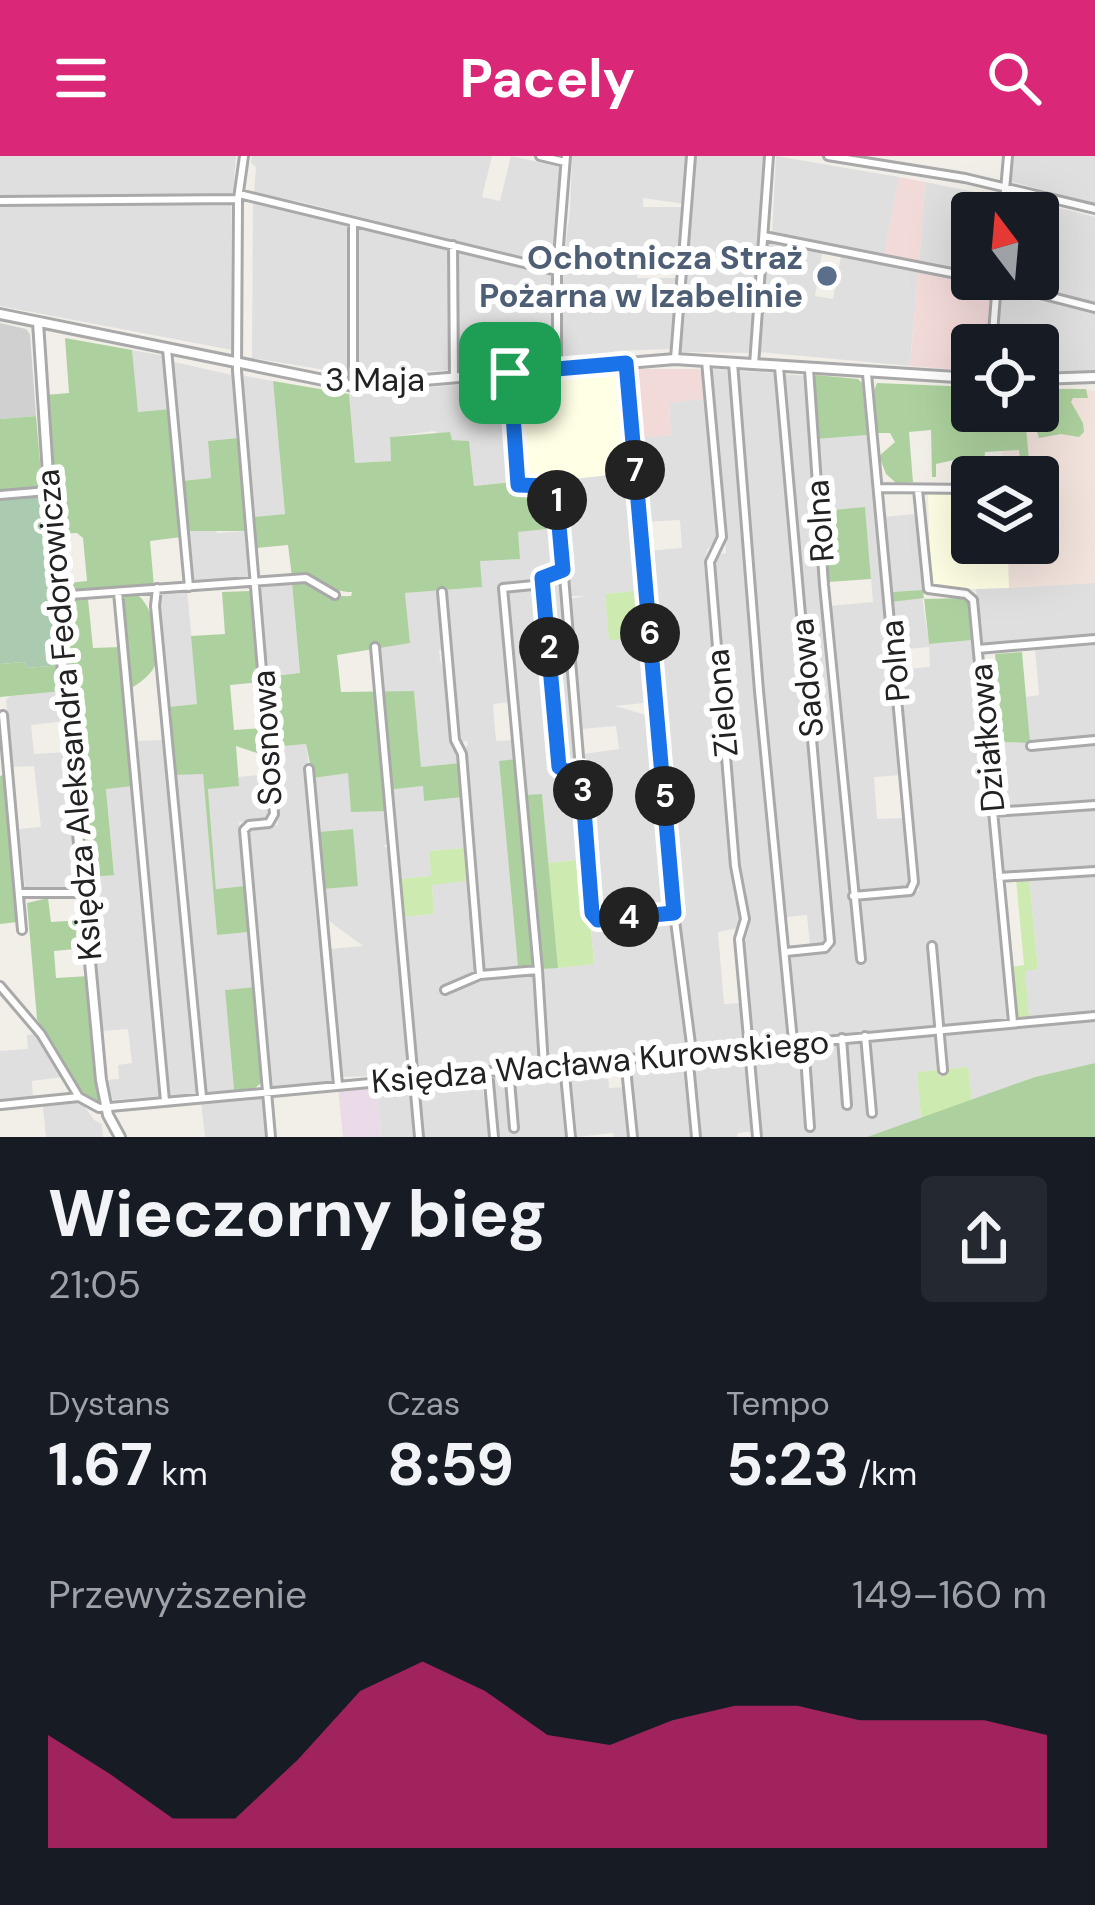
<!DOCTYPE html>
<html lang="pl">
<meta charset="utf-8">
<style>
body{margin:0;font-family:"DM Sans",sans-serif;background:#242831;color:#f1f3f6;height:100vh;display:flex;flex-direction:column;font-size:45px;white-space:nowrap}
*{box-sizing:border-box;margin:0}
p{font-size:39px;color:#9ea1a6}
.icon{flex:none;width:66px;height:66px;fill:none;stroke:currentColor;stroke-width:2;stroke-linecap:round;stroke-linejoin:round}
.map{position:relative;height:981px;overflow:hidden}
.side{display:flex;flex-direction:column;background:#171b24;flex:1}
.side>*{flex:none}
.needle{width:78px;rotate:344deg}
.tools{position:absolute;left:951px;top:36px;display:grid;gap:24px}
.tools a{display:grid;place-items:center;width:108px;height:108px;border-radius:12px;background:#171b24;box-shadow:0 12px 48px #0002;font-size:60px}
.pin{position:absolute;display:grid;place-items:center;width:102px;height:102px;color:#fff;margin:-51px;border-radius:24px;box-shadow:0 6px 18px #0006}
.km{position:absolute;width:60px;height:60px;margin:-30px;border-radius:50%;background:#222;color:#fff;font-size:33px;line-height:60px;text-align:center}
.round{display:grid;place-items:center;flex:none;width:126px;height:126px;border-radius:12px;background:#242831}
.summary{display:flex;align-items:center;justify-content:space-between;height:204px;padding:0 48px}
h1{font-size:66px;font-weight:700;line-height:90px}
.figures{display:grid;grid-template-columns:repeat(3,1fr);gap:18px;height:204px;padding:12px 48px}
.figures div{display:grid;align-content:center}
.figures b{font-size:60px;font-weight:700}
.figures small{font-size:33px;font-weight:400}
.figures p{font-size:33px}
.chart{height:336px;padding:24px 48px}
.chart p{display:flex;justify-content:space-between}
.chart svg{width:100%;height:216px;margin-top:12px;fill:#db2777;opacity:.7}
header{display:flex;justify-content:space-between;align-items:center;height:156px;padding:0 48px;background:#db2777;color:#fff;font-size:54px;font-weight:700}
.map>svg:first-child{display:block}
.residential{fill:#e0dfdf}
.commercial{fill:#f2dad9}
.industrial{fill:#ebdbe8}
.education{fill:#ffffe5}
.religious{fill:#d0d0d0}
.military{fill:#f3e3dd}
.grass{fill:#cdebb0}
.forest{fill:#add19e}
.cemetery{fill:#aacbaf}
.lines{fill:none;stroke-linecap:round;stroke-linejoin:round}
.minor-casing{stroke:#a9a9a9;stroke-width:12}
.tertiary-casing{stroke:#a9a9a9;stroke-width:14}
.minor{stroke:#fff;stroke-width:6}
.tertiary{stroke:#fff;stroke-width:8}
.route-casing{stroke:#fff;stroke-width:24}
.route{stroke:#1a73e8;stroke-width:15}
.service-dot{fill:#5c6f8a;stroke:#fff;stroke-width:4.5}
.labels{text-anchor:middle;stroke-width:12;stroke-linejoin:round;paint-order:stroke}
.service-label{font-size:33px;font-weight:bold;fill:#4e5e75;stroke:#fff;text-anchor:end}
.street-label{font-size:33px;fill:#222;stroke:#fff}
</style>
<header><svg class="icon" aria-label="menu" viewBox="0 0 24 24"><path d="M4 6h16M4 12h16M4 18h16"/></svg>Pacely<svg class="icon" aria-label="search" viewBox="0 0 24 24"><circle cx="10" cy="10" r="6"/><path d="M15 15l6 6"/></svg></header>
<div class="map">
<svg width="1095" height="981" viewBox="0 0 1095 981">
<rect width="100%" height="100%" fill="#f2efe9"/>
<!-- residential -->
<path class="residential" d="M0,0h236l-3,38 -233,3z
M252,0h240l-10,41 18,4 11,-45 50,11 -7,99 -257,-65 -39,-6 -4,-2 2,-26 -5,-4z
M572,0h116l-3,48 -42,-6v9h41l-5,67 -42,-5v9h41l-8,71 -55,2 -10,5 -42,3 -2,-82 9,-65z
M696,0h71l-15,197 -73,-1z
M776,0l123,21 -15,79 -112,-22z
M1010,0h85v48l-86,-23z
M925,26l75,15 -1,16h-27v60l-53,-10z
M1008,39l87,22v87l-93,-25h36v-66h-32z
M253,43l96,25 1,150 -98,-16z
M231,48l1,146 -232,-44v-100z
M357,70l94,23 2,121 -97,4z
M771,86l51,11 -7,43 18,3 8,-43 77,15 -8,95 -151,-14 9,-107z
M457,95l95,24v87l-95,9z
M999,131l96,25v59l-57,1v-27h-43z
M132,194l33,6 5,53 -33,3z
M170,205l62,14 6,63 -30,3 3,37 -30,3z
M710,213l22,1 58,665 -33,7 -5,-5 -8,-90 6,-23 -12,-59 -26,-302 4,-8 10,-2z
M739,215l37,2 50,566 -4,5 -12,1 -3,-30 -20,2 -29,-272z
M784,218l22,2 14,207 35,367 4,11h5l-6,-58 4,-5 57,-7 -21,-221 32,-3 -1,-20 -33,3 -4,-43 4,-8 26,-2 7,47 44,-4 35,375 -4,4 -63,6 -7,-80 -6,1 9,79 -135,12 -5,-3 -6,-76 3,-4 40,-5z
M245,220l28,5 12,133 -32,3 -12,-139z
M504,225l9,101 -39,4 -5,-45 -17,-1 -18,-9 -43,6 1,24 -37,2 -6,-69z
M705,243l13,138 -11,13 -3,14 27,300 11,59 -4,5 -20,4 6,72 17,-1 3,35 -4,5 -46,3 -4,-37 -4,-1 -39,-457 35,-3 -2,-28 -37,2 -8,-84 36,-3 -2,-33z
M867,279l4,45 6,17 25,278 -28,2 3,42 28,-1 6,62 -5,6 -46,4 -5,-4 -26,-280 44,-4 -8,-94 -43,3 -5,-72z
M631,316l11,118 -37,4 4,45 38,-2 6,65 -38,4 41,12 17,191 -72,7 -4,-4 -14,-158 36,-5 -3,-23 -35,3 -12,-130 16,-3h-16l-11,-115z
M916,358l7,76 -32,2 -8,-75z
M557,372l3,38 -4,4 -16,2v9l-40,6 10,115 -17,2 3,37 17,-1 3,19 -17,3 19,205 -31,4 -4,-4 -12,-121 2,-17 -8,-80 3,-5 -1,-3 -9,1 -14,-152 37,-3 -1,-26 37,-29z
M216,373l1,4 29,-2 4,43 -3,4 -57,5 -4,-52z
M561,421l16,188 -12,2 -4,-4 -17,-181 2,-4z
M292,427l8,91 -33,3 -8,-86 4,-5z
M1095,427v53l-109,10 -5,-4 -5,-53z
M541,431l16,187 20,1 8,84 -37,4 -6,-68h-17l-19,-202z
M187,434l11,114 -30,3 -8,-112z
M440,434l5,59 -6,1 1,9 8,27 3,57 9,20 -39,4 -7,-75 -33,2 -4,-48 33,-3 -5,-50z
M1095,489v92l-65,7 1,5 64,-5v57l-95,6 -4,-4 -8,-85 13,-2 3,26 25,1 -3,-46 13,-2 -4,-45z
M63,535l2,30 -34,4 3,29 34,-2 9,132 -4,4 -45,4 -3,-4 -6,-59 22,-2 -7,-61 -21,1 -7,-67 4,-4z
M165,584l34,353 -31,3 -34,-355z
M306,588l3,23 -6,2 31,308 -4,5 -60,6 -23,-256 4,-4 27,-3 -6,-78z
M348,616l40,39 3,33 -7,1 5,7 20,218 -3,5 -67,2 -10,-128 34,-3 -38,-28 -2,-29 35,-4 -6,-56 -34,3 -5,-54z
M203,617l14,162 32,-3 6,55 -30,3 9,100 -28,2 -30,-317z
M268,618l4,40 -5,5 -28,3 6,64 -29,3 -8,-101 30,-2v-9z
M133,630l29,310 -49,4 -7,-20 13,-1 -1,-14 14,-2 -4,-34 -26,2 -12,-154 24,-3 -8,-86z
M423,630l2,15 39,-4v51l-35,3 2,25 -33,3 -7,-90z
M1095,653v57l-89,6 -4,-4 -5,-49 4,-4z
M1095,718v137l-66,6 -5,-47 14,-2 -9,-90z
M467,725l9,92 -34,15v7l38,-18 55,-1 6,82 -4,4 -119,12 -16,-157 32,-3 -2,-30z
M669,761l5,4 15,124 -4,4 -134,11 -4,-3 -5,-88 52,-5 -3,-38z
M1095,864v43l-60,14 -63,24 -4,-34 -20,2 -3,-4 -3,-31z
M937,877l1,37 -21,2 4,46 -54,19h-108l-7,-82 4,-4 45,-4 6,79 -1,-80 57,-6 7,76 4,1 4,-2 -10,-71 4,-5z
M36,878l27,43 -31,4 1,17 -33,6v-53l28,-2 -1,-14z
M744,896l3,4 7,75 -16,2 -1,4h-39l-8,-80z
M680,902l4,3 8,76h-55l-9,-74z
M607,909l2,23 16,-1 6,50h-17l-1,-4 -36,4 -6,-64 4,-5z
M558,914l5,3 6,64h-71l-6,-57 4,-4z
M481,921l9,60h-68l-2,-55z
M408,927l7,54h-34l-5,-51z
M262,940l6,41h-63l-4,-35z
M80,944l14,20 8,4 1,13h-57l-3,-29 4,-5z"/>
<!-- commercial -->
<path class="commercial" d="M899,21l26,5 -6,81 -35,-7z
M918,115l75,15 -6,59h-15v26l-62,-5z
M633,213h65l4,3 3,27 -36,4 2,32 -36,3z"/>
<!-- industrial -->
<path class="industrial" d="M376,929l5,52h-38l-5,-49z"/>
<!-- education -->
<path class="education" d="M623,214l4,82 -19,2 1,21 -83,9 -5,-3 -8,-97 3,-5z
M972,337v50h36l1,45 -73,2 -5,-6 -3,-90z"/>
<!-- religious -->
<path class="religious" d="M0,167l26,6 4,5 6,82 -36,3z"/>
<!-- military -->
<path class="military" d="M1070,232l25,3v192l-86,5 -1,-45h30v-66h-35l-2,-66h37v-22z"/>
<!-- grass -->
<path class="grass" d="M642,434l5,47 -38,3 -4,-46z
M464,692l3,33 -35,4 2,29 -32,3 -4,-38 33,-3 -2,-25z
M585,703l9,105 -36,4 -10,-105z
M1029,722l9,91 -13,2 4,46h-9l-5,-3 -4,-47 13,-2 -8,-86z
M968,911l4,34 -51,17 -4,-46 21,-2 1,6 8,-1 1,-6z"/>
<!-- forest -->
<path class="forest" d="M65,182l67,12 6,62 32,-3 11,128 -31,4 4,45 -88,7 -6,-9 27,-3 -4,-43 -6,-5 -21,1 -11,-139 24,-2z
M816,219l42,4 4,4 5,52 -50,4 -5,-59z
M273,225l76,13 6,69 36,-2 -1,-24 60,-5 2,8 17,1 5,45 39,-4 2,12 34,-4 4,3 4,35 -39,4 2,27 -40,2 2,26 -77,6 5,50 -73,12 4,37 73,-1 7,76 39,-4 4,34 -40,4 -1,-15 -37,4 2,21 -37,1 -3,-39 -35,5 -7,-34 -34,3 -5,-70 33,-4 -8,-90c24,-2 33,15 59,13l1,-4c-23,0 -37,-18 -60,-15l-4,-32 -32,3 -3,-31 32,-3z
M877,227l95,4v24h66v-22h48l2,9h-15l-2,4 12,21 1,9 -5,5 -18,-3 -22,4 -4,-12 -9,1 3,34h-9l-1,-11 -34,2 -1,10 -13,1v14l-15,-1 4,-10 -6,-6 -18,4v13h-4l-1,-47 -22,2 4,50 -17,1 -10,-9 -7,-18 16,-14 -5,-9h-13l-3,-42z
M36,260l6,68 -4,4 -38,3v-72z
M238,282l8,93h-60l-5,-50 30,-3 -3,-37z
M865,351l6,72 -43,3 -6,-71z
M923,434l1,9 42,-1 3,3 4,39 -44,4 -5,-46 -33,4v-10z
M250,435l10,91 -30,3 4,45 30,-2 2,28 -30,-10 3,40 -31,3 8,100 29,-3 4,46 -32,3 -14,-161 -29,1 -6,-68 29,-3 -6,-68 34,-2 -3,-42z
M121,439l18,1c15,14 23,49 16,69 -3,9 -14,17 -22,22l-4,-1z
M88,443l5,49 28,-1 12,139 -27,3 8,86 -24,2 -27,-276z
M1022,496l8,91 -27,-1 -8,-88z
M24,506l3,6 34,-3 2,26 -63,6v-33z
M516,603l19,203 -3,5h-14l-19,-206z
M3,619l14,147 -17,2v-148z
M542,638l16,174 -16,1 -17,-174z
M353,673l5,57 -35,3 -5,-57z
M48,742l3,24 32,-2 3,28 -32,3 2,27 33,-2 11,126 -17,-5 -46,-78 -10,-116z
M255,831l7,95 -7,6 -21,2 -9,-100z
M1095,907v74h-228l168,-60z"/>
<!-- cemetery -->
<path class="cemetery" d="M39,340l5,2 17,167 -34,3 -3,-6 -24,2v-165z"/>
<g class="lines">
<defs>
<path id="minor" d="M244,0l-6,43 -1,172 37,443 -5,9 -20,2 -5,5 27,307
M540,0l25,6
M828,0l137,22 130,31
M239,38l318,77
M0,45l238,-2
M1003,57l5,-57
M764,80l208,41
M453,89l1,133
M982,123l113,29
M992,189l5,-62
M167,193l22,238
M675,203l16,-203
M706,205l16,176 -12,25 25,304 10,53 -6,20 18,198
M626,207l48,550 18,139
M733,207l26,328 34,350
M754,209l15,-209
M779,211l51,575 -5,6 -39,4
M557,212v-97l9,-115
M809,213l15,216 37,374
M510,217l8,112 4,3 25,-2 10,6 35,421 7,7 75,-7
M353,230v-164
M880,332l92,1
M918,334l10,99 38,5 7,6 40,422
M0,339l48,-4
M543,428l16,183 6,4 16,-1
M157,432l-2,18 47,491
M118,436l47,509
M442,436l13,148 7,14 18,221
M56,440l250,-18 29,17
M375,491l44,490
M978,493l117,-10
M3,559l19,215
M1031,590l64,-6
M309,613l29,316
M993,656l102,-7
M999,721l96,-6
M19,737h65
M853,740l57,-5 4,-9 -47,-508
M932,790l11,124
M538,814l-35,-382 40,-4v-8l20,-6
M0,830l41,48 38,63 20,11 996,-92
M445,834l35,-15 58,-5 6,96
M865,880l7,77
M842,882l5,67
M804,886l6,85
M688,897l8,84
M625,902l8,79
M564,908l7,73
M509,913l5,59
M488,915l6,66
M1,949l78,-8"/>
<path id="tertiary" d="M0,158l353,72 322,-27 297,19
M38,166l18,274 45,484 7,35 12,22
M1038,223l57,-2"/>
</defs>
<!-- minor casing -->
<use href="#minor" class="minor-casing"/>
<!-- tertiary casing -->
<use href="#tertiary" class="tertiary-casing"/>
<!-- minor -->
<use href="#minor" class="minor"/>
<!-- tertiary -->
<use href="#tertiary" class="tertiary"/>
</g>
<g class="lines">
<defs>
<path id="route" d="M626,207l48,550 -76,7 -6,-7 -11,-143 -16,1 -6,-4 -17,-189 21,-8 -7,-78 -8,-6 -30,-1 -8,-112z"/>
</defs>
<!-- route casing -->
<use href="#route" class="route-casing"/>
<!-- route -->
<use href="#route" class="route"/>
</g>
<!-- markers -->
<circle class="service-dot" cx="827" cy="120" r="12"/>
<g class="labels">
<!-- service labels -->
<g class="service-label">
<text x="803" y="113">Ochotnicza Straż<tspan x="803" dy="38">Pożarna w Izabelinie</tspan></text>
</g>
<!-- street labels -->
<g class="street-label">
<text x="375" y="235">3 Maja</text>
<text transform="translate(819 365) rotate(-94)" y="12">Rolna</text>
<text transform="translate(894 505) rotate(-95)" y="12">Polna</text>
<text transform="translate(806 522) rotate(-95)" y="12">Sadowa</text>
<text transform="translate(721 547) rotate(-95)" y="12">Zielona</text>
<text transform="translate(68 559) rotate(-95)" y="12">Księdza Aleksandra Fedorowicza</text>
<text transform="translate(266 582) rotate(-93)" y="12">Sosnowa</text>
<text transform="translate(986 582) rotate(-95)" y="12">Działkowa</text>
<text transform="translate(600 905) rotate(-5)" y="12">Księdza Wacława Kurowskiego</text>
</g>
</g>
</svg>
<div class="tools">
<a><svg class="needle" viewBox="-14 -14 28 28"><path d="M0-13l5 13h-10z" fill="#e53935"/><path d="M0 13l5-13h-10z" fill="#9ea1a6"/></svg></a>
<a><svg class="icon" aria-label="locate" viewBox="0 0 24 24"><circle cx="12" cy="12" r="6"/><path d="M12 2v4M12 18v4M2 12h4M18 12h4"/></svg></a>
<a><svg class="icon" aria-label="layers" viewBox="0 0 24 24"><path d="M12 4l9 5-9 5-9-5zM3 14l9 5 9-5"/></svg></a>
</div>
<div class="pin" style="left:510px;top:217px;background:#1e9e55"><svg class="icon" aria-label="arrive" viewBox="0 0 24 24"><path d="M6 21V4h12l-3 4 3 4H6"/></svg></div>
<b class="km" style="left:557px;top:344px">1</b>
<b class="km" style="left:549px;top:491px">2</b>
<b class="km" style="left:583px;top:634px">3</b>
<b class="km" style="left:629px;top:761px">4</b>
<b class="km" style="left:665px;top:640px">5</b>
<b class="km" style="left:650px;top:477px">6</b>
<b class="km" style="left:635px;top:314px">7</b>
</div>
<section class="side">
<div class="summary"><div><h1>Wieczorny bieg</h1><p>21:05</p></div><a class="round"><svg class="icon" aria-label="share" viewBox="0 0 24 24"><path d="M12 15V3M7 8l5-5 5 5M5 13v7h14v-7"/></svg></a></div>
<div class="figures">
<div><p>Dystans</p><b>1.67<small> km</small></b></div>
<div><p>Czas</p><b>8:59</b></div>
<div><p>Tempo</p><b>5:23<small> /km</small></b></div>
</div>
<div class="chart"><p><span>Przewyższenie</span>149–160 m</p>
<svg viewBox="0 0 160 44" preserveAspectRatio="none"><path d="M0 44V21L10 29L20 38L30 38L40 26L50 12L60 6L70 12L80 21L90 23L100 18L110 15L120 15L130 18L140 18L150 18L160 21V44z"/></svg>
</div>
</section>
